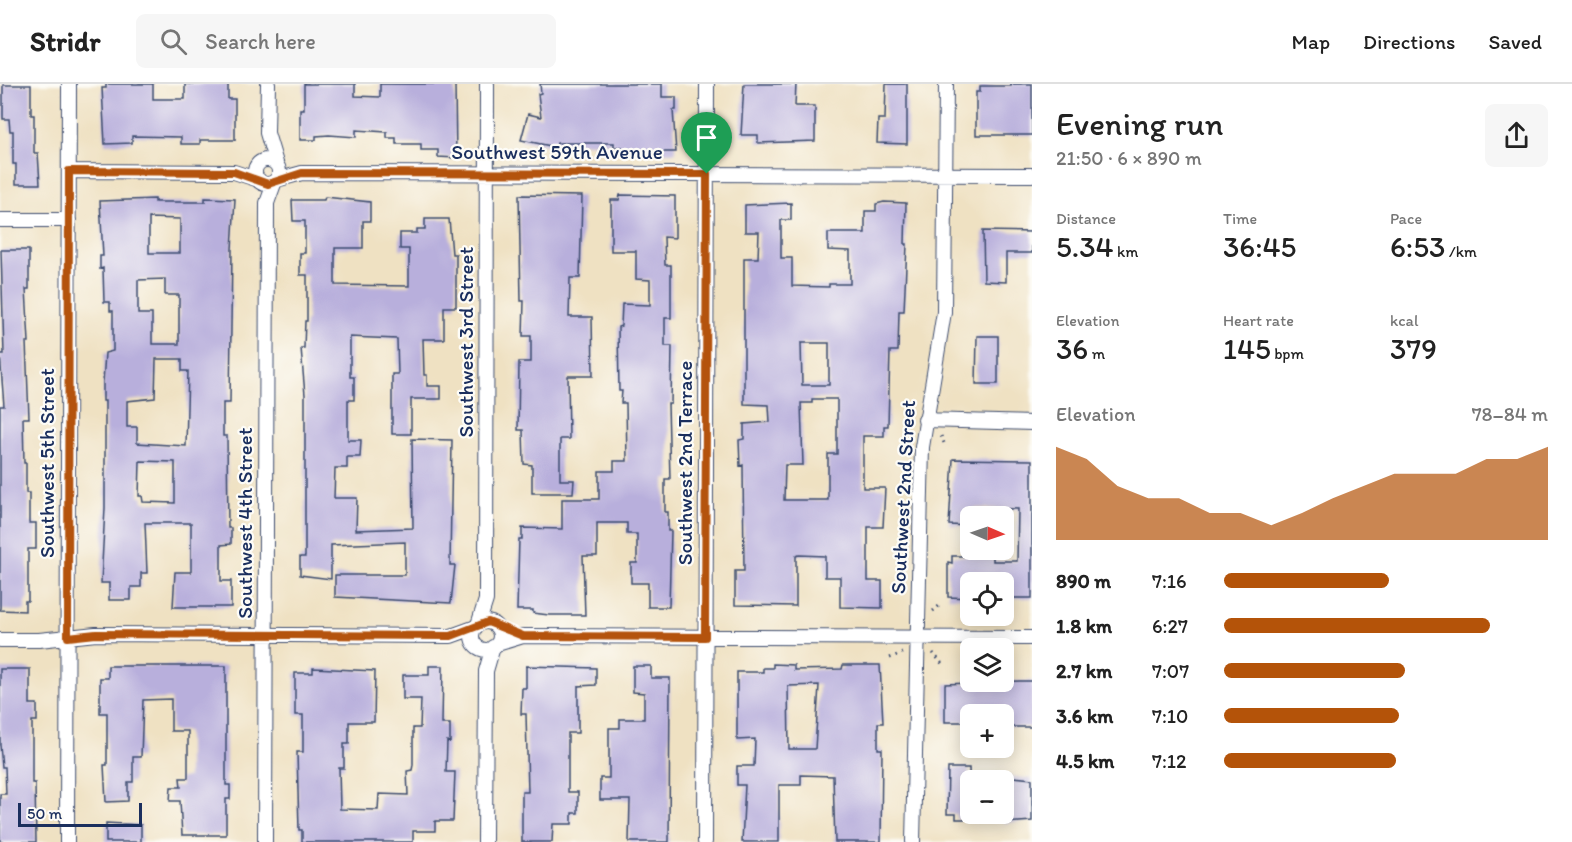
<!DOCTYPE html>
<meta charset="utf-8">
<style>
body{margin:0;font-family:Itim,sans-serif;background:#f6f6f6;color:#222;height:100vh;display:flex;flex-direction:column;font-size:22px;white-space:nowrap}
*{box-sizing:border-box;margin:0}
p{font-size:20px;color:#767676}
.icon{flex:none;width:33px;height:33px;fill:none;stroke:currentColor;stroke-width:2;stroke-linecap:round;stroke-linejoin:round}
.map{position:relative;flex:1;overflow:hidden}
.side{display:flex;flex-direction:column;background:#fff;width:540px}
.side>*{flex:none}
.needle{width:39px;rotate:92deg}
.buttons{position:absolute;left:960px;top:422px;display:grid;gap:12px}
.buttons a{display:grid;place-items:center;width:54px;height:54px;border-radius:9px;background:#fff;box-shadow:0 3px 15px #0003;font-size:30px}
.scale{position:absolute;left:18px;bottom:15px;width:124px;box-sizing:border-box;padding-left:6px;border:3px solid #1b2f5e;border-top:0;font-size:16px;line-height:21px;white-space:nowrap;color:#1b2f5e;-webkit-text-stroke:4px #fdfcf7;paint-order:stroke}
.pin{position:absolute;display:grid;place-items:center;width:51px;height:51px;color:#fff;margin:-62px -26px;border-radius:50% 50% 50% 0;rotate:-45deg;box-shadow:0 0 6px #0007}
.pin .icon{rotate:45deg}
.round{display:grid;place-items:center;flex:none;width:63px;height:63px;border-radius:9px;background:#f6f6f6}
.overview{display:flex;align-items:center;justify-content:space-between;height:102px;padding:0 24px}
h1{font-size:33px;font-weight:600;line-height:45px}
.figures{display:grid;grid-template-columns:repeat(3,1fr);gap:9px;height:102px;padding:6px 24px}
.figures div{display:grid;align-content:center}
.figures b{font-size:30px;font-weight:600}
.figures small{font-size:16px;font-weight:400}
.figures p{font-size:16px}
.chart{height:168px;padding:12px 24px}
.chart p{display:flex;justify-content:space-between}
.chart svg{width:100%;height:108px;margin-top:6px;fill:#b45309;opacity:.7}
ul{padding:0 24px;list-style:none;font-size:20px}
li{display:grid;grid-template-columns:96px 72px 1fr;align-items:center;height:45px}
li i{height:15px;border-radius:8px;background:#b45309}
header{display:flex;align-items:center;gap:36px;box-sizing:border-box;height:84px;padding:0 30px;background:#fff;border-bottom:2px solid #e0e0e0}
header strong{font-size:28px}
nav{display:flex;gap:33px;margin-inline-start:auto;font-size:21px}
.search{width:420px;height:54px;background:#f6f6f6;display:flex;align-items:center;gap:15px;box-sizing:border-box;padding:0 21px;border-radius:9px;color:#767676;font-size:22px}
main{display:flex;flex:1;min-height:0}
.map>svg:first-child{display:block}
.building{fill:#b8afdc;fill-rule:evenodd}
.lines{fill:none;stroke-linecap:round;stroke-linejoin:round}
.minor-casing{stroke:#3b4a6d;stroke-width:16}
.path{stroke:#3b4a6d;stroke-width:3;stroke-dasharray:1.5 4.5;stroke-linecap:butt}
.minor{stroke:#fff;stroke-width:14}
.route-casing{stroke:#fff;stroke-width:12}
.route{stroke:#b45309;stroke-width:8}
.labels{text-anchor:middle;stroke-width:4.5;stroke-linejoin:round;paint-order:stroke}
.street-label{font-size:21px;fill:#1b2f5e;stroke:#fdfcf7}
</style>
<header>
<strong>Stridr</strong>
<div class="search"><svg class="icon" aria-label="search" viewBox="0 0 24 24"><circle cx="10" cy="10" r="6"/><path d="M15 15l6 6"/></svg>Search here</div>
<nav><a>Map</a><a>Directions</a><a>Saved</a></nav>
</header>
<main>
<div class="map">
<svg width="1032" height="758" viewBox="0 0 1032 758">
<rect width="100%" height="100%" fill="#fdfcf7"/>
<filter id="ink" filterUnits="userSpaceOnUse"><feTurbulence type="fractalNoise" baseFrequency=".0167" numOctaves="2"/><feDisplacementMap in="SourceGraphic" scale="12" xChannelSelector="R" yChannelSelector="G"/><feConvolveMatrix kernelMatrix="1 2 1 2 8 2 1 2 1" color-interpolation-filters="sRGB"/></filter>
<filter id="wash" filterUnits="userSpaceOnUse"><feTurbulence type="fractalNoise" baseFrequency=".008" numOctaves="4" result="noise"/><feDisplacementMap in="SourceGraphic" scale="24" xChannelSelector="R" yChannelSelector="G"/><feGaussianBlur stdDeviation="1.35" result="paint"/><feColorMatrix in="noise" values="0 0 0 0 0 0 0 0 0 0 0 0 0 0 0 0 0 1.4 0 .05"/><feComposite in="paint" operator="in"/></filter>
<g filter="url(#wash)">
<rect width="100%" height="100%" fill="#efe1c2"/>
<g id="blocks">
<!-- building -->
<path class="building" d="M106,0h47v15h32v-15h43v15h7v41h-35v4h-19v-7l-49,-1v7l-27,1 -3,-56h4z
M304,0h51v12l25,1v-13h75l1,74 -18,-1v-7h-17v-6h-25v-6h-9v-6l-31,-2v7l-27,-2 -13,1v4h-16v-31h4z
M540,0h122v13h14v13h-3l3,42h-54v-5h-8v-4h-57l-1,4 -35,-7 7,-26 13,3 -3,-23 3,-1z
M744,0h52l-1,22h20v35l-57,2v-8h-17z
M886,0h21v60l-30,-1 1,-24h7z
M1011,0h21v51h-56v-43h4v-6h31z
M3,1h28v30h3v38h4l2,31h-24v-20h-3v-33h-3l-1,-12h-6z
M519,111l63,1 -2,82h-10l-1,39h23l1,59h-25l1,63h-9v41h14l-1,13h-41v-28l-8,-1 -1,-34h-5l1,-68h12v-26h-8l1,-35h-3z
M620,111l55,1v42l-11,-1 1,28h6v53h-6v28h7l-1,58h-3l2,75h-5v33h3v19h3l-2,76h-21v-24h-17v-20h6v-29h-10v-11h-30v33h-14l2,59h-36l-16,-2v-3h-16l2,-71h3v-11l40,1v-30h37v-28h15v-10h13l-1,-58h-5l1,-12h-3l-1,-64 3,-1 1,-22 28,1v-25l-14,-1v-28h-25v-51h8z
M325,113l45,5v19h-7v27h-28v37l74,1v-37h-9v-16h17v-4h8v-10h24l3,35h4v53h-12v32h-21l1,36h3v11h14v13h-30v35h-19v-60h6l-1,-35 -47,-2v40h4v23h-6v40h13l-1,17h-13v11h-12l-1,30h23l-1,32 57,-2 -1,-89 40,1 -2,125h5l-4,38 -116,-6v-22h70v-33l-74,3v34l-31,-4v-18h5v-162l-4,-47h3l1,-27h2v-46h-7v-22h5v-32h-12l-1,-21h32z
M205,114l30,1 -3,50 -2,154h-7v33h4l1,92h3v16l-10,1v36h10v26h-58l2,-35h16v-49h-46l2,50h-6v14h-10v13h-22v-17h-8l4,-75v-107h-2v-18l2,-30 8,-2v-40h-3v-9h-6l-1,-34 -3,1v-13h3l-3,-55 55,-2v3h50zM149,134l31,1v34h-31zM165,195v16h14v49h-27v-30h-14v-34zM156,275h26v12h6l-2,75 -49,-3v-16h-10v-26l28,-3zM140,377l35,1v41l-32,-1 -1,-6h-3z
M884,118l22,1 -1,41h2l-3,67h-5l-1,40h-8l-2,75h-4v10h-21v52h22l-2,39h-15v54h14v27l-42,-1v-30h-15v-21l-26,-1 -3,1v50l-61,-1v-34h9l-1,-106 -3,1 -1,-26 5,-1v-15l26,-2 -1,-17 -25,-1v-146h14l1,-26h-14v-27l46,-2v17h-10v38h11v28l37,1v-3h21v-33l-22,-1v-17h37v-22h11v-7zM801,259h28v42h-27zM812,315h25v55h-9v46h-44l1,-35h18l-2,-62h11z
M983,147l49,1v21h-26v29l-22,-1z
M1,166h28v39h-3l3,53h-3l3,76h-6l1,45h2v30h3v30h7v26h-8v52h-3v10l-25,-1v-204h4l-4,-52h4z
M977,252h21v48h-22z
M953,375l79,1v138h-28v-16h-34v16l-22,-1v-35l4,1v-7h41v5h24l1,-52 -44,-1 -4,18 -21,-1z
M773,580l21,1v5l48,-1 1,-4h37l3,58h-5v26h4l-1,93h-46l-2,-66 -32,-1v10h-22v57h-37l3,-57h-8v-19h17l1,-27 -18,1v-68h26v-4h10zM819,601l-4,64h-26l-1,-63z
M108,582h118v119h4v14h-4v36h-44l-2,-34h-10l1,-14h10l-1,-9h8v-47h-17v-32l-28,1 -2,57h-8v25h-5v19l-22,1 -2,-37h3v-52h-7v-35h8z
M429,582h14l-1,58h8v18l-3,-1 -1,31h9l-2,49h-18v10h-22v11h-111v-12h-3l-2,-78h6v-37h-8v-42h18v-5l62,3 -1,51h-25v22h-5v24h-5l1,41 38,1 1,-16 29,1 -1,-24 5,-1 1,-5v-37h7l1,-29h-18v-24h26z
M526,582l70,2v17l-18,1v47h-10v59h10v21h-6v11h-19l-1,18h-30v-50h6l-2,-78h-5l1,-26h4z
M633,582h18v12h19l-1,164h-40l1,-42h-30v-22h9v-50h11v-9h24v-26l-11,-1z
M0,585h30v35h7v17h-5v62h3l1,59h-36v-48h6l-1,-27h-3l-2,-22z
M1019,597h13v46h-28v-13h-35v8h-24v-38z
M948,684h21l1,51h-14v-5h-9z
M1004,692l28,3v42l-28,2z
M106,739l35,2v17h-35z"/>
</g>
</g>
<g filter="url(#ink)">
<use href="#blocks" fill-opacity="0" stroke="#3b4a6d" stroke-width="1.5"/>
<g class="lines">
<defs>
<path id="minor" d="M268,0l-1,49 9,30
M255 88a12 12 0 1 1 24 0a12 12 0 1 1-24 0Z
M69,87l165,1 25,8
M276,96l26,-7 730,2
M0,136h69
M925,336l107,3
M472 552a14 14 0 1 1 28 0a14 14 0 1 1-28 0Z
M478,541l8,-25 1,-516
M0,556h39l57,-6 355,2 25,-9
M497,560l26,-8 509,2
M67,758l2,-758
M265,758l2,-639 8,-22
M485,758l1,-171 7,-24
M705,758l2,-758
M913,758l9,-395 22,-135 2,-228"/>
</defs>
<!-- minor casing -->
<use href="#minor" class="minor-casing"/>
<!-- path -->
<path class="path" d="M941,352l3,7
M933,527l6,-5
M933,569l11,13
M890,574l12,-5"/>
<!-- minor -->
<use href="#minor" class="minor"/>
</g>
</g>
<g class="lines" filter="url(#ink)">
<defs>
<path id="route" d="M69,87l165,1 34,12 34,-11 405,1 -2,463 -182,-1 -35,-14 -37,14 -355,-2 -28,3z"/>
</defs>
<!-- route casing -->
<use href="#route" class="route-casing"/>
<!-- route -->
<use href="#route" class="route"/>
</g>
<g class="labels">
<!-- street labels -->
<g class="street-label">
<text x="557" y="75">Southwest 59th Avenue</text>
<text transform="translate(466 258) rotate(-90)" y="7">Southwest 3rd Street</text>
<text transform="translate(47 379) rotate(-90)" y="7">Southwest 5th Street</text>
<text transform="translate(685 379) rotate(-90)" y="7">Southwest 2nd Terrace</text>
<text transform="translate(903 413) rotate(-87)" y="7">Southwest 2nd Street</text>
<text transform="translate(245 439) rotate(-90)" y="7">Southwest 4th Street</text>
</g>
</g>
</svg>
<div class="buttons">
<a><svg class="needle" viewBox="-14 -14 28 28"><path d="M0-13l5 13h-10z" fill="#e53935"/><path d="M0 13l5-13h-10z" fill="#767676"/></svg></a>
<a><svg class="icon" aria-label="locate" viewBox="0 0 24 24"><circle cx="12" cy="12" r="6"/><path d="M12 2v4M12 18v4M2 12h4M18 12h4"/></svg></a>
<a><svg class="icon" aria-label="layers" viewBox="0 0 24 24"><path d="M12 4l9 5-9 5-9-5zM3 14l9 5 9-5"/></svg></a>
<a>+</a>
<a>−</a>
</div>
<div class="scale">50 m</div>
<div class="pin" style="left:707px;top:90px;background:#1e9e55"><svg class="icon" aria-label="arrive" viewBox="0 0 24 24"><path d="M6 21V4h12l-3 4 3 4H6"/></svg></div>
</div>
<section class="side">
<div class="overview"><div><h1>Evening run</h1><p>21:50 · 6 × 890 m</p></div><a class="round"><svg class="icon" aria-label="share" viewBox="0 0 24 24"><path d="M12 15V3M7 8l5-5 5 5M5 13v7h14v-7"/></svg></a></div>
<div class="figures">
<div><p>Distance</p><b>5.34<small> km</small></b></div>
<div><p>Time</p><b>36:45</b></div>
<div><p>Pace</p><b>6:53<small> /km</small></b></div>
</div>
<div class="figures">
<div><p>Elevation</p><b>36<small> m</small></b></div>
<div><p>Heart rate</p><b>145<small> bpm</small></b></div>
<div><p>kcal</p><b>379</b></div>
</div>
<div class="chart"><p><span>Elevation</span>78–84 m</p>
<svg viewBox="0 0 160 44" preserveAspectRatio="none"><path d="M0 44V6L10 11L20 22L30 27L40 27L50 33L60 33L70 38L80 33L90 27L100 22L110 17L120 17L130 17L140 11L150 11L160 6V44z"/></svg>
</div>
<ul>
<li><b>890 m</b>7:16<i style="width:51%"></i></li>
<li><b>1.8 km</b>6:27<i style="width:82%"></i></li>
<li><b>2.7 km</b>7:07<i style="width:56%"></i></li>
<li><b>3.6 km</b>7:10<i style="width:54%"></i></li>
<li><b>4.5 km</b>7:12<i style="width:53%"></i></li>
</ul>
</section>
</main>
